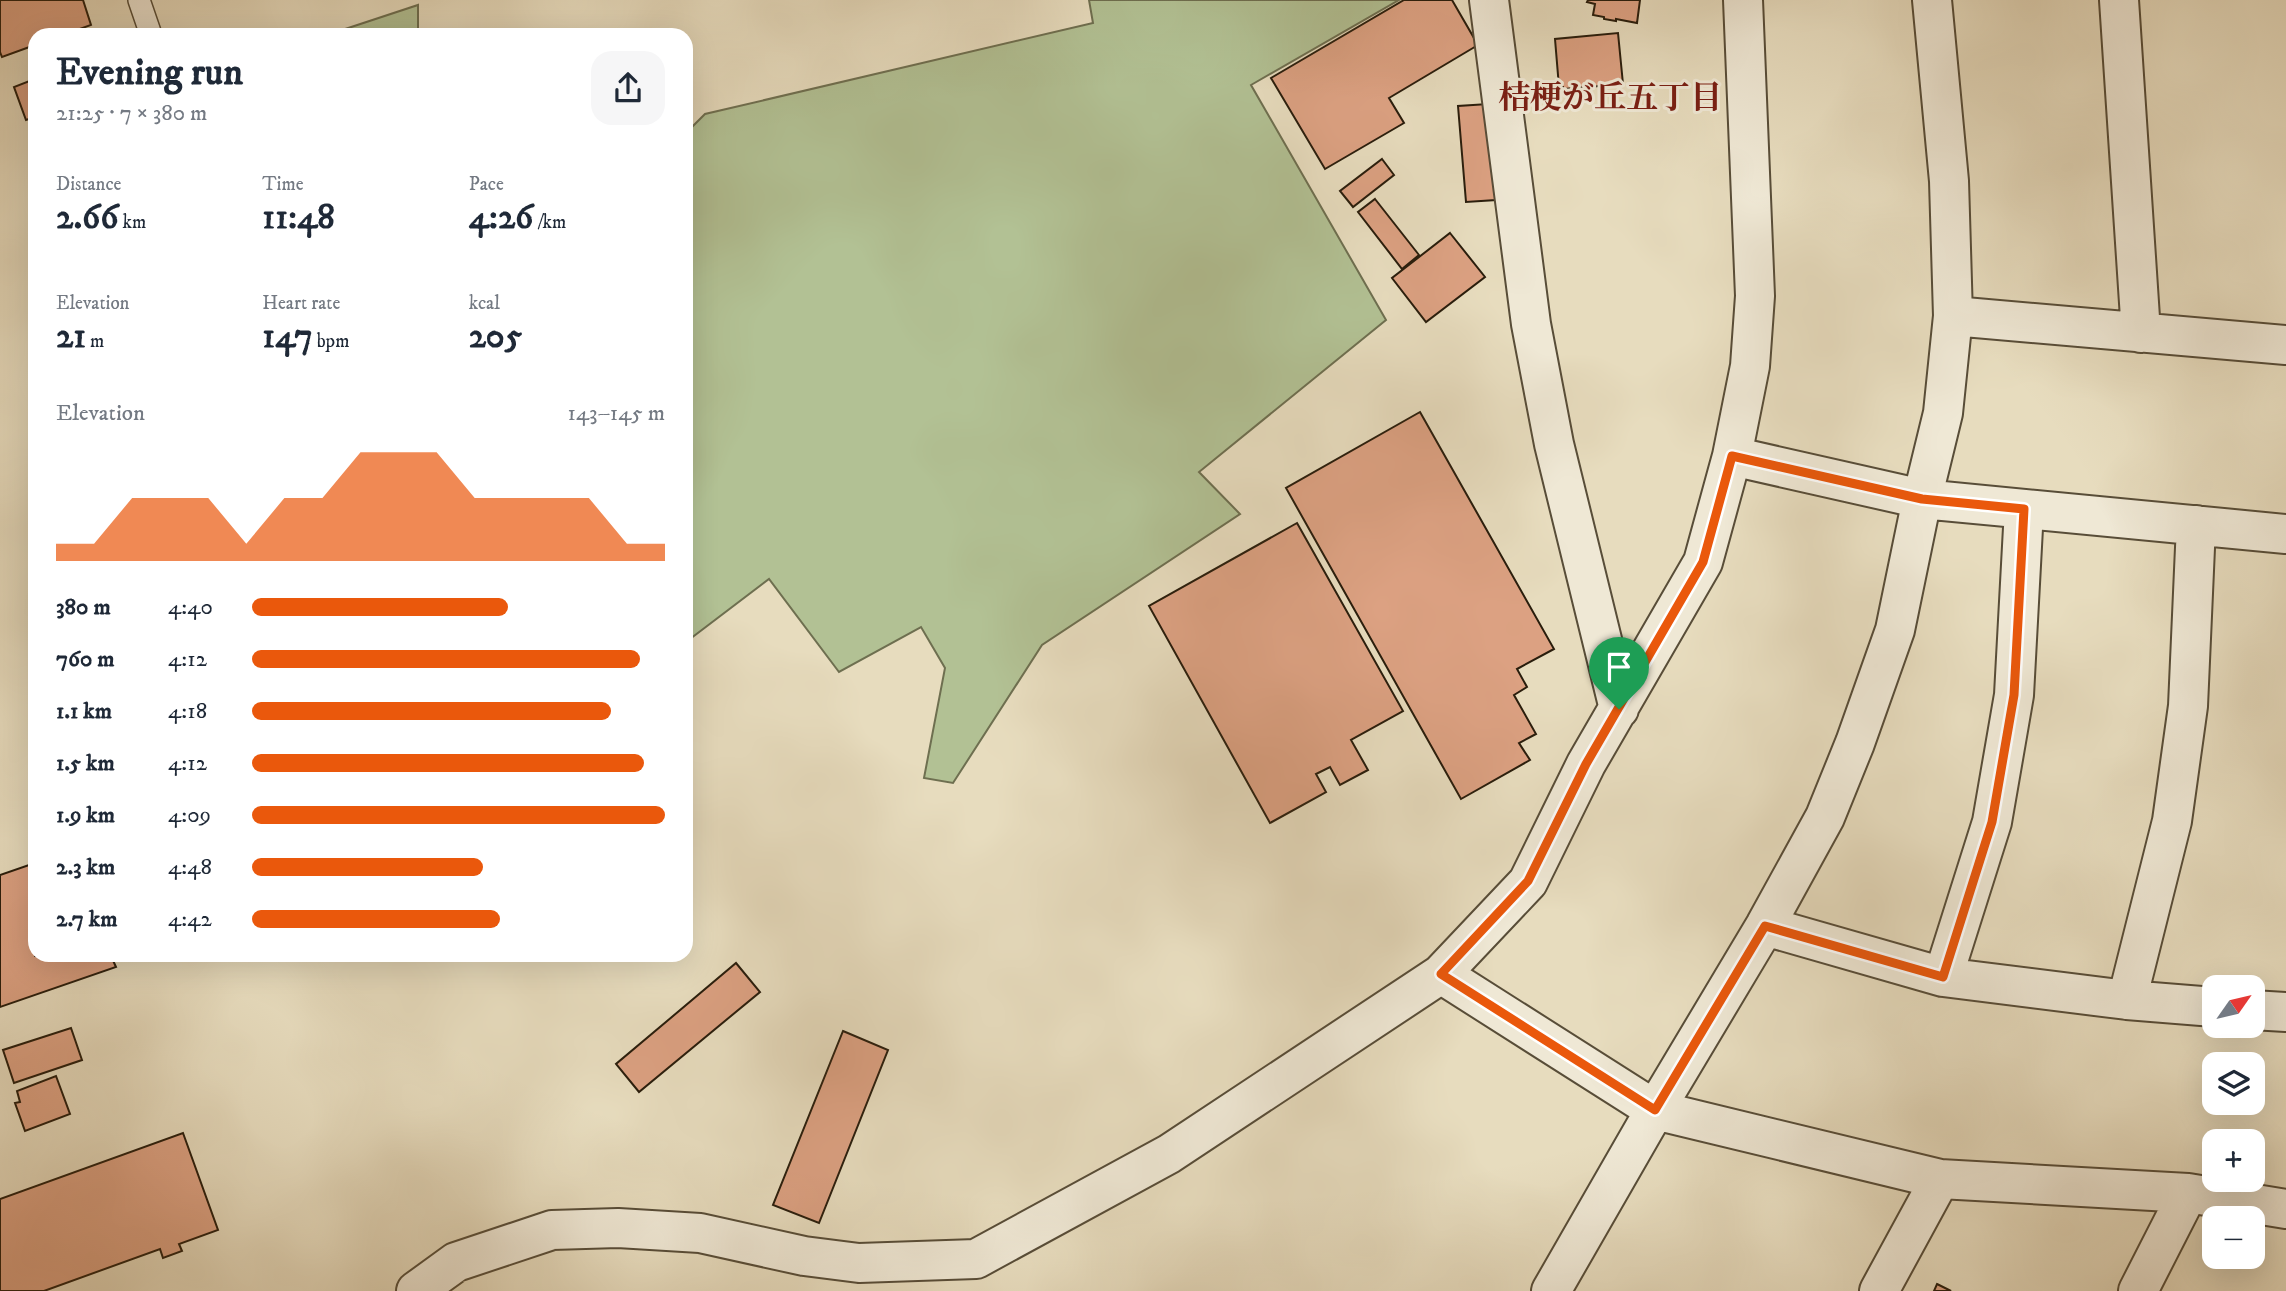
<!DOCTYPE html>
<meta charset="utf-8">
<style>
body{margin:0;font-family:"IM FELL DW Pica","Noto Serif JP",serif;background:#f6f6f7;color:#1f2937;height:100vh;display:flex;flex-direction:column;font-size:26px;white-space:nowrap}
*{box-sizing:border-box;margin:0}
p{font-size:23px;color:#747a83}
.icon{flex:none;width:38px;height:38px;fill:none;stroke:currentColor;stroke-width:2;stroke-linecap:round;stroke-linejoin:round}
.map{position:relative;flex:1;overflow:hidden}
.side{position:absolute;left:28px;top:28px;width:665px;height:934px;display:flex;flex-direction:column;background:#fff;border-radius:21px;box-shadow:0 7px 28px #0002}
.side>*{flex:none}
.needle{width:46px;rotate:56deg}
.fabs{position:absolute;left:2202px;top:975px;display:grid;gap:14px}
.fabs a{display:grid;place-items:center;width:63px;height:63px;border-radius:14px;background:#fff;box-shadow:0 7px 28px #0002;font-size:35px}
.pin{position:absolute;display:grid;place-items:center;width:60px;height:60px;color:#fff;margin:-72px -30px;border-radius:50% 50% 50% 0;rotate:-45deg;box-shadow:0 0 7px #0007}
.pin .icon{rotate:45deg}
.round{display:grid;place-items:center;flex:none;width:74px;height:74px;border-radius:21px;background:#f6f6f7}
.overview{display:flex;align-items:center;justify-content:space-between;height:119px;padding:0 28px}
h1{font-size:38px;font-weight:700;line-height:52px}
.metrics{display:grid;grid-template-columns:repeat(3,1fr);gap:10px;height:119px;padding:7px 28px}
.metrics div{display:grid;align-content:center}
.metrics b{font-size:35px;font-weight:700}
.metrics small{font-size:19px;font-weight:400}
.metrics p{font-size:19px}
.chart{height:196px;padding:14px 28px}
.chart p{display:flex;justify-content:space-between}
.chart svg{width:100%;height:126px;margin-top:7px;fill:#ea580c;opacity:.7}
ul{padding:0 28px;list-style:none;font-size:23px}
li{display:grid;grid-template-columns:112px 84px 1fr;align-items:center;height:52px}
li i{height:18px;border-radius:9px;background:#ea580c}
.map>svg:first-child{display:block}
.green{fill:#b2c194;stroke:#6e6f50;stroke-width:2}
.building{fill:#dca182;stroke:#291d0c;stroke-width:2}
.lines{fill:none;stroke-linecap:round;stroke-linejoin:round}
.service-casing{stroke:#584d38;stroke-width:24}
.minor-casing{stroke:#584d38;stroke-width:42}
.service{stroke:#efe8d5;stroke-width:21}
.minor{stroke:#efe8d5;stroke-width:38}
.route-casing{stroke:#fff;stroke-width:14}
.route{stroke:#ea580c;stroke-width:9}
.labels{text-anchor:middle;stroke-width:6;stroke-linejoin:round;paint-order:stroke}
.neighbourhood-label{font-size:32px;font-weight:bold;fill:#7a1f14;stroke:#efe8d5}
</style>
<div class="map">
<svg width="2286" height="1291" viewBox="0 0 2286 1291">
<rect width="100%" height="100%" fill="#e7dcbe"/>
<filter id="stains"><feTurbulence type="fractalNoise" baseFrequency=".00286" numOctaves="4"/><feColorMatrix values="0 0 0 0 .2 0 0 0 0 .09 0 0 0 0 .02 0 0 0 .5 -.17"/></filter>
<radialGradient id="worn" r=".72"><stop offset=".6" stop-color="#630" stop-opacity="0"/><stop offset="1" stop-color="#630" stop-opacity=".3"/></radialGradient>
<!-- green -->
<path class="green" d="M1089,0h310l-148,85 135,235 -187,152 41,42 -198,131 -89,138 -29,-5 21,-110 -24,-41 -82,45 -70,-93 -83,63v-509l19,-19 388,-91z
M418,5v30h-91z"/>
<!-- building -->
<path class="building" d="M0,0h83l8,25 -28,10h-28v10l-33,12 -2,-5z
M1404,0h48l26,45 -89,53 15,25 -79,46 -54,-91z
M1588,0h52l-3,23 -21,-4v2l-12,-2v-2l-11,-2 2,-11 -8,-2z
M1618,33l5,51 -59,5 -1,-2h-4l-4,-48z
M32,80l3,8v29l-9,3 -12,-33z
M1488,104l8,96 -30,2 -8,-96z
M1382,159l12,16 -41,32 -13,-16z
M1375,199l44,56 -17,14 -44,-57z
M1450,233l35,44 -59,45 -34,-44z
M1420,412l134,237 -37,20 10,18 -13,8 22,39 -17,9 11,17 -69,39 -175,-311z
M1297,523l106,188 -52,29 17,30 -28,15 -10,-18 -14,7 10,18 -56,31 -121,-217z
M29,865l6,16v75h76l5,11 -116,40v-132z
M736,963l24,29 -121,100 -23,-28z
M71,1028l11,32 -68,23 -11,-33z
M843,1031l45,19 -69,173 -46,-18z
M56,1076l14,38 -45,17 -10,-28 5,-1 -3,-11z
M183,1133l35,97 -39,14 3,7 -19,7 -3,-9 -116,42h-44v-92z
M1937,1284l14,7h-17z"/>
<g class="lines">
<defs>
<path id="service" d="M139,0l12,35"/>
<path id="minor" d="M1489,0l42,324 23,120 65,265
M2119,0l22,333
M1953,316l333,29
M1732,456l190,43 364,35
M1765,926l178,51 184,23 87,7
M1441,974l214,136 285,69 248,14 98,16
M1943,977l49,-155 22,-127 10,-186
M2127,1000l45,-179 16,-115 8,-181
M2252,1010l34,2
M416,1291l40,-29 96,-32 66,-2 82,5 104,23 55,7 117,-4 193,-105 272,-180 87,-92 58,-118 117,-202 29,-106 18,-90 5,-70 -12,-296
M1551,1291l104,-181 110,-184 60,-109 30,-74 40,-113 27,-131 21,-86 10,-97 -4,-135 -17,-181
M1879,1291l61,-112
M2138,1291l50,-98"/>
</defs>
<!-- service casing -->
<use href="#service" class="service-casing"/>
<!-- minor casing -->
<use href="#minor" class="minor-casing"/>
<!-- service -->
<use href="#service" class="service"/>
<!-- minor -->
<use href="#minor" class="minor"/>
</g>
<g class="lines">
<defs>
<path id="route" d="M1732,456l190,43 102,10 -10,186 -22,127 -49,155 -178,-51 -110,184 -214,-136 87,-93 58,-117 117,-202z"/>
</defs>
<!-- route casing -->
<use href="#route" class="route-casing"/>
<!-- route -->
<use href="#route" class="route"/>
</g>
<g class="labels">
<!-- neighbourhood labels -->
<g class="neighbourhood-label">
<text x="1610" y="108">桔梗が丘五丁目</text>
</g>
</g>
<rect width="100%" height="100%" filter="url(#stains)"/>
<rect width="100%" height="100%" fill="url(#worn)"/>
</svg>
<div class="fabs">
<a><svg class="needle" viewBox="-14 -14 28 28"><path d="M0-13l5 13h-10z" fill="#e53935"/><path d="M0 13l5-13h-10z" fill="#747a83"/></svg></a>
<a><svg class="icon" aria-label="layers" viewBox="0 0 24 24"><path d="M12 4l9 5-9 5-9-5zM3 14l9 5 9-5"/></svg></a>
<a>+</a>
<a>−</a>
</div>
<div class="pin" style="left:1619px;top:709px;background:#1e9e55"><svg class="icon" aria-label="arrive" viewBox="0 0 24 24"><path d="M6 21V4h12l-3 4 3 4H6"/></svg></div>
<section class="side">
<div class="overview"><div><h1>Evening run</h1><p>21:25 · 7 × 380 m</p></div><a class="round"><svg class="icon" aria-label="share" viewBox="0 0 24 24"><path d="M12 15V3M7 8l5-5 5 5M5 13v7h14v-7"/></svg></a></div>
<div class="metrics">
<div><p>Distance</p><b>2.66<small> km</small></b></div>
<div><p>Time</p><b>11:48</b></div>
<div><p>Pace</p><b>4:26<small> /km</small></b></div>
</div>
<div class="metrics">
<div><p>Elevation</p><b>21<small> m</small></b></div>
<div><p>Heart rate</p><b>147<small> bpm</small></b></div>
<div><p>kcal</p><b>205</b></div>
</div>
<div class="chart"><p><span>Elevation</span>143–145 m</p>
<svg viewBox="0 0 160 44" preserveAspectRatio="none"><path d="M0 44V38L10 38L20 22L30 22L40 22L50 38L60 22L70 22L80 6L90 6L100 6L110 22L120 22L130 22L140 22L150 38L160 38V44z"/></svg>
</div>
<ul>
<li><b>380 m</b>4:40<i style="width:62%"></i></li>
<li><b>760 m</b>4:12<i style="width:94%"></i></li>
<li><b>1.1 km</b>4:18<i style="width:87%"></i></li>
<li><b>1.5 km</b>4:12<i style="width:95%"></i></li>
<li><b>1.9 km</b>4:09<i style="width:100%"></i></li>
<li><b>2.3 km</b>4:48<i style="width:56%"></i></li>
<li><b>2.7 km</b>4:42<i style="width:60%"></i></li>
</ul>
</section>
</div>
